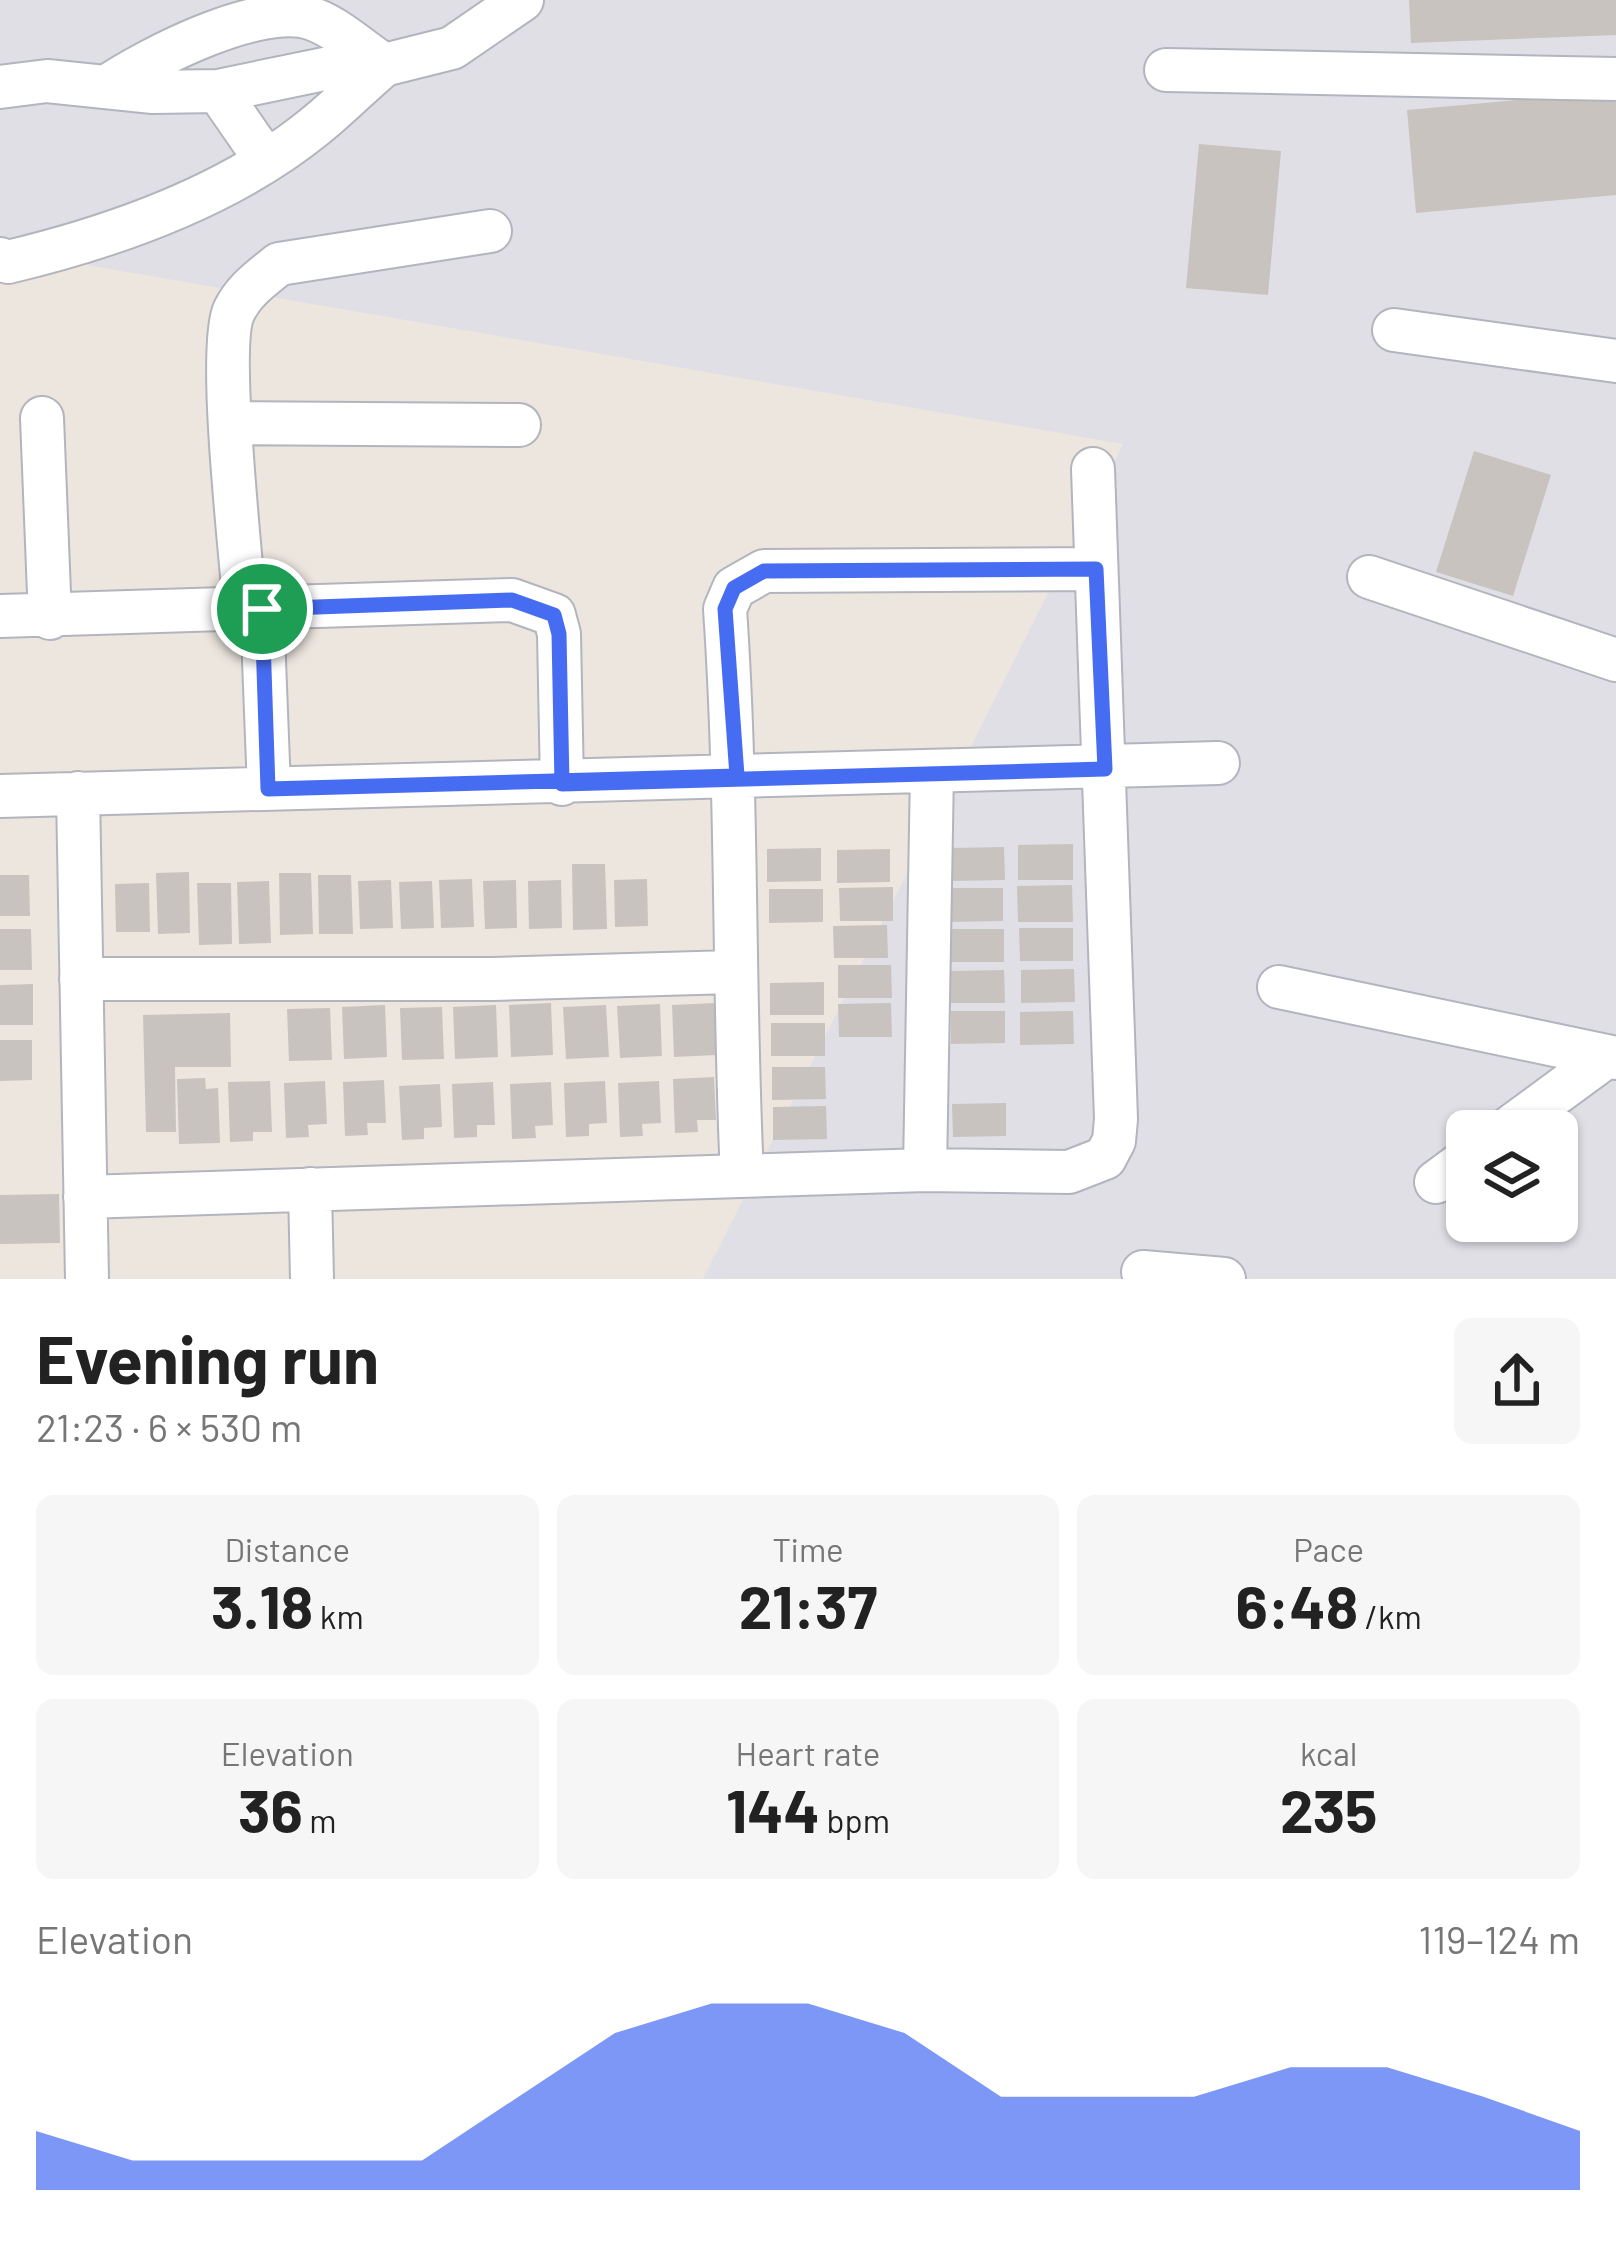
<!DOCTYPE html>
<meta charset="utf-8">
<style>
body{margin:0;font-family:Barlow,sans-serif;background:#f6f6f6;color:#222;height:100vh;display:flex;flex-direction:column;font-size:45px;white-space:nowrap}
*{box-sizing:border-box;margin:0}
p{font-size:39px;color:#767676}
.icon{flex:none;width:66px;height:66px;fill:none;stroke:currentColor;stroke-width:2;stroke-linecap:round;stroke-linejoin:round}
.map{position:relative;height:1279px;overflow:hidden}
.side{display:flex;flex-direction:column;background:#fff;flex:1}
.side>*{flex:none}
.tools{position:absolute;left:1446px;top:1110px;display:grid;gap:24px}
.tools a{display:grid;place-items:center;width:132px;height:132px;border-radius:18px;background:#fff;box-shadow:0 3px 9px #0004;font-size:60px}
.pin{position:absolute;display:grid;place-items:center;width:102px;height:102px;color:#fff;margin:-51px;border:6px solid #fff;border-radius:50%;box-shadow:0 3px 12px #0007}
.round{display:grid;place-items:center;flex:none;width:126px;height:126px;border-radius:18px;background:#f6f6f6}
.summary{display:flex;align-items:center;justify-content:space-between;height:204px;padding:0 36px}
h1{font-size:66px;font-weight:700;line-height:90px}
.figures{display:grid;grid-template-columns:repeat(3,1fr);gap:18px;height:204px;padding:12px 36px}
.figures div{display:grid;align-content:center;border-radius:18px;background:#f6f6f6;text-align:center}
.figures b{font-size:60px;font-weight:700}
.figures small{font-size:33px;font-weight:400}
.figures p{font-size:33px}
.chart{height:336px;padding:24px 36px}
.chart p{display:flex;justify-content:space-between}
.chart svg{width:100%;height:216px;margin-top:12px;fill:#466cf2;opacity:.7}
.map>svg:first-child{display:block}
.industrial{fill:#e0dfe6;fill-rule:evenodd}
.building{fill:#c8c3be}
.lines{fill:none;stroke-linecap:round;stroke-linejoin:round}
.minor-casing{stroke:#b2b5be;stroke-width:46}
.minor{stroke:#fff;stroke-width:42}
.route-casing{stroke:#fff;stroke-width:24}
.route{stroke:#466cf2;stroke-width:15}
</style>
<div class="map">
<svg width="1616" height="1279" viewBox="0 0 1616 1279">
<rect width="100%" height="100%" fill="#ede6df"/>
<!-- industrial -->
<path class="industrial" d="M0,0h1616v1279h-913l420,-835 -1123,-194zM1467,1131h90v90h-90z"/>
<!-- building -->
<path class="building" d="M1409,0h207v35l-205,8z
M1616,91v104l-200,18 -9,-103z
M1199,144l82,7 -13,144 -82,-7z
M1474,451l77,24 -38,121 -77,-24z
M1073,844v36h-55v-35z
M1004,847l1,33 -54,1 -1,-33z
M821,848v33l-54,1v-33z
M890,849v33l-53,1v-33z
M572,864h33l2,65 -34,1z
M189,872l1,61 -32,1 -2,-61z
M279,873h32l2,61 -33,1z
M0,875h29l1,41h-30z
M318,875h33l2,59h-34z
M472,879l2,48 -33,1 -2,-48z
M647,879l1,47 -33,1 -1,-47z
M391,880l2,48 -33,1 -2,-48z
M516,880l1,48 -32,1 -2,-48z
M561,880l1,48 -33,1 -1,-48z
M269,881l2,62 -32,1 -2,-62z
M432,881l2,47 -33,1 -2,-47z
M149,883l1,49h-34l-1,-48z
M197,883h34l1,61 -33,1z
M1072,885l1,37h-55l-1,-36z
M893,887v34h-53l-1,-33z
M949,888h54v33l-54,1z
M769,889h54v33l-54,1z
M887,925l1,33h-54l-1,-32z
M1019,928h54v33h-53z
M0,929h31l1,41h-32z
M950,929h54v33h-54z
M838,965h53l1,33h-54z
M1074,969l1,33 -54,1v-33z
M1004,970l1,33h-54l-1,-32z
M824,982v33h-54v-32z
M33,984v41h-33v-40z
M551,1003l2,52 -42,2 -2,-52z
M715,1003l2,52 -43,2 -2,-52z
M891,1003l1,34h-53l-1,-33z
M660,1004l2,52 -42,2 -3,-52z
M385,1005l2,52 -43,2 -2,-52z
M496,1005l2,52 -43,2 -2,-52z
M606,1005l3,52 -43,2 -3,-52z
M442,1007l2,52 -42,1 -2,-52z
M330,1008l2,52 -43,1 -2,-52z
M951,1011h54v32l-54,1z
M1073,1011l1,33 -54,1v-33z
M230,1013l1,54h-56l1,65h-30l-3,-117z
M771,1023h54v33h-54z
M0,1040h32v40l-32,1z
M772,1067h53l1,32 -54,1z
M714,1077l2,43h-19l1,12 -23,1 -2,-54z
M205,1078l1,11 12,-1 2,55 -41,1 -2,-65z
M384,1080l2,43h-19l1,12 -23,1 -2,-54z
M270,1081l2,51h-19v9l-23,1 -2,-60z
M325,1081l2,43 -19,1 1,12 -23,1 -2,-55z
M605,1081l2,42 -18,1v12l-23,1 -2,-54z
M659,1081l2,42 -19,1 1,12 -23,1 -2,-54z
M493,1082l2,43h-18v12l-23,1 -2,-54z
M551,1082l2,43 -18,1 1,12 -24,1 -2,-55z
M440,1084l2,43 -18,1v11l-22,1 -3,-54z
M1006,1103v33l-53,1 -1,-33z
M826,1106l1,33 -54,1v-33z
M59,1194l1,49 -60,1v-49z"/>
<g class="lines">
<defs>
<path id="minor" d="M1166,70l450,9
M0,87l47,-6 106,11 65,-1 116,-24 50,-2 68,-17 70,-48
M106,87c43,-29 156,-87 207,-68 25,9 49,32 71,46
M218,91l47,68
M0,259l8,3c105,-25 221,-66 306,-135 24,-19 46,-42 70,-62
M1394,330l222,31
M42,418l8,200
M231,423l288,2
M1369,577l247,83
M245,609c-4,-52 -28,-262 -11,-298 10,-21 28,-33 45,-47l211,-33
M262,609l7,180
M0,616l512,-16 42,15 5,19 3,150
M78,793l9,486
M0,796l1218,-33
M81,979h412l239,-7
M1279,987l337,71
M1505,1131l102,-75
M925,1170l7,-399
M742,1176c-9,-190 -4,-378 -17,-567l9,-21 30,-17 332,-2
M1436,1182l31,-23
M310,1189l2,90
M85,1197l840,-27 144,2 36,-14 9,-17 2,-22 -23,-650
M1143,1272l81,7"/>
</defs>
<!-- minor casing -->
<use href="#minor" class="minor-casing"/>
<!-- minor -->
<use href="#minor" class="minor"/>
</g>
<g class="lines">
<defs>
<path id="route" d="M262,609l250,-9 42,15 5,19 3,150 543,-15 -9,-200 -332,2 -30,17 -9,21 12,167 -469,13 -6,-180"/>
</defs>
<!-- route casing -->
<use href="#route" class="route-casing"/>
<!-- route -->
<use href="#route" class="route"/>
</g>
</svg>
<div class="tools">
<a><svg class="icon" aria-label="layers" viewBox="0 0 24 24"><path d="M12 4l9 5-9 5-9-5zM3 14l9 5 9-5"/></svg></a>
</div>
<div class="pin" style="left:262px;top:609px;background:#1e9e55"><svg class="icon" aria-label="arrive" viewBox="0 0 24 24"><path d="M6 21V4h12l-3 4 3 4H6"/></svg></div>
</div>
<section class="side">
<div class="summary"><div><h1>Evening run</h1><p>21:23 · 6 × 530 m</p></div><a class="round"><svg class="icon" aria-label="share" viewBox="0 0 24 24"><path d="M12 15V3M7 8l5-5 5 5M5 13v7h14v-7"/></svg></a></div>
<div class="figures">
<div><p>Distance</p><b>3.18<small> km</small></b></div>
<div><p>Time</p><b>21:37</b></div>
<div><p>Pace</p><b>6:48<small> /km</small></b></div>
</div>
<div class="figures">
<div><p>Elevation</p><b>36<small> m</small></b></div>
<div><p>Heart rate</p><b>144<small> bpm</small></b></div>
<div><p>kcal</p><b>235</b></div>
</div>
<div class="chart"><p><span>Elevation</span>119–124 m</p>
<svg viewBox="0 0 160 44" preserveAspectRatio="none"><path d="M0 44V32L10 38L20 38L30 38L40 38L50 25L60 12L70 6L80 6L90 12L100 25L110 25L120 25L130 19L140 19L150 25L160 32V44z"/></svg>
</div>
</section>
